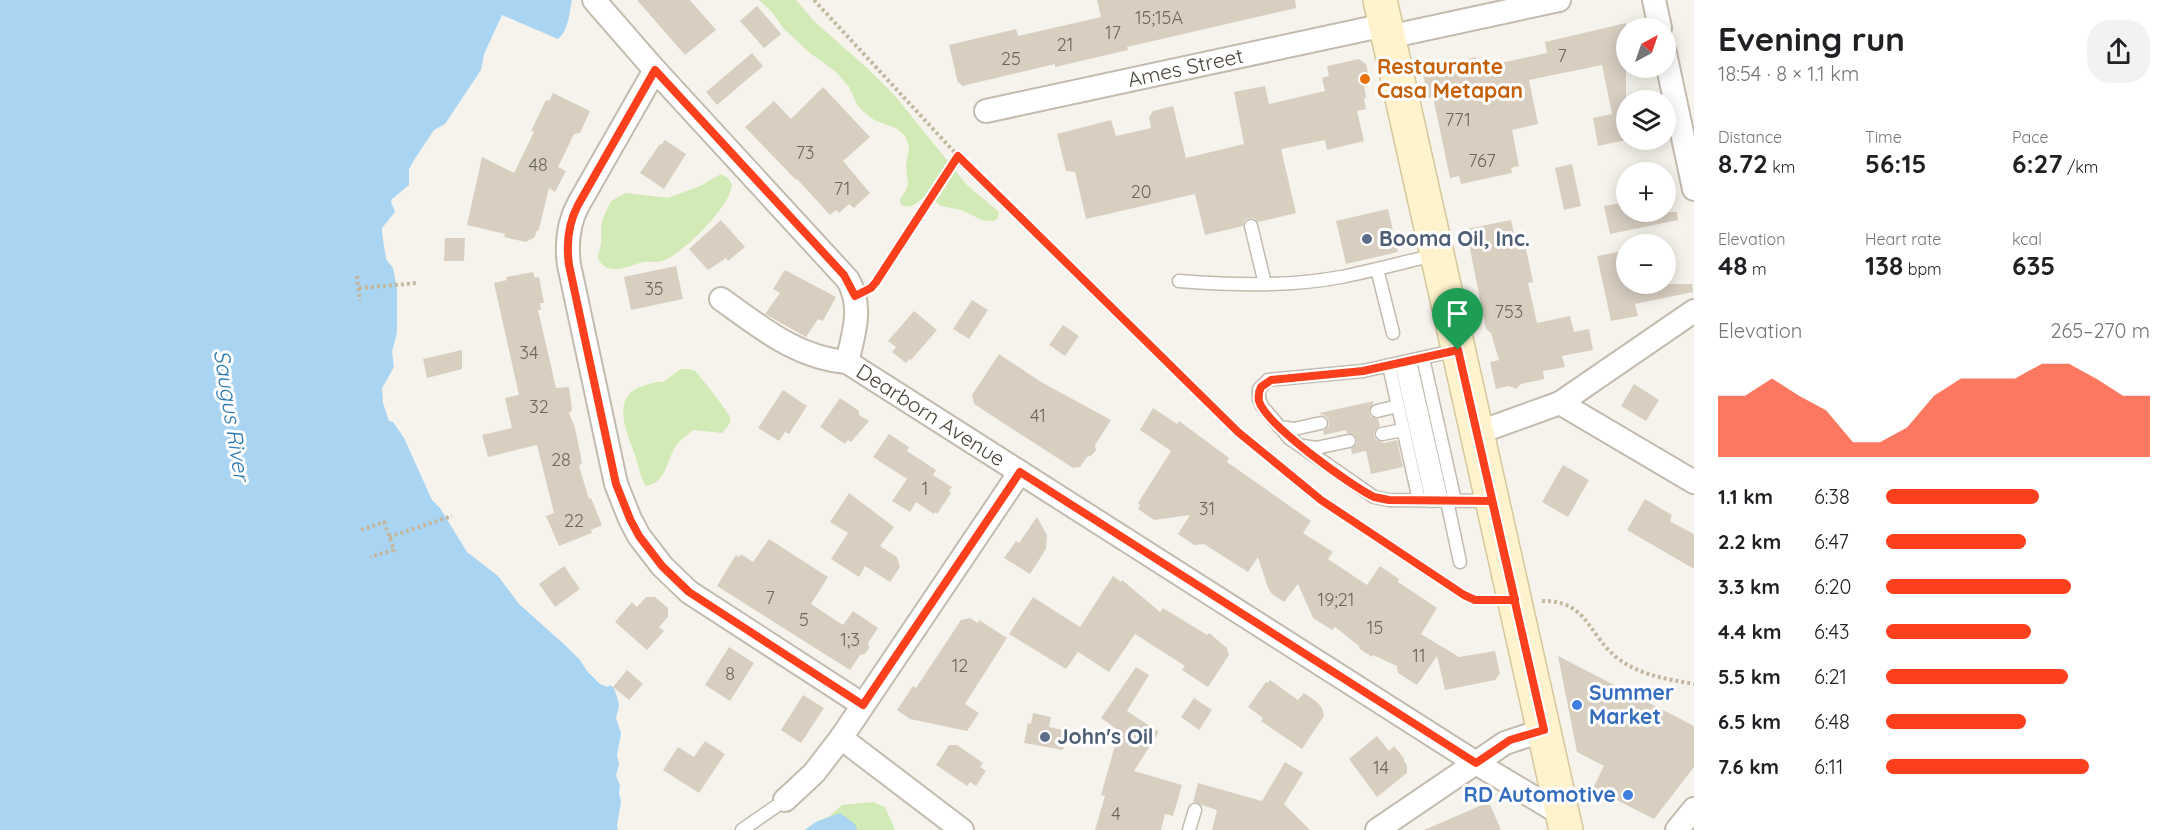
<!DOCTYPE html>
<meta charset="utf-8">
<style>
body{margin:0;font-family:Quicksand,sans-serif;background:#f2f2f2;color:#202124;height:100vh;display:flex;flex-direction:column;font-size:22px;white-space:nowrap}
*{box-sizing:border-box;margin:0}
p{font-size:20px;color:#757577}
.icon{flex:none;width:33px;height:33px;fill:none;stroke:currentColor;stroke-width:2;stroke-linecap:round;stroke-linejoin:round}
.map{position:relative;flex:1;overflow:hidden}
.panel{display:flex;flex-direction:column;background:#fff;width:480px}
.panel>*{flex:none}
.needle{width:39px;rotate:40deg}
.controls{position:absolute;left:1616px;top:18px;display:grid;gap:12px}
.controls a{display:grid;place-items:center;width:60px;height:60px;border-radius:50%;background:#fff;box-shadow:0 3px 15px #0003;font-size:30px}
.pin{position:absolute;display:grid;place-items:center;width:51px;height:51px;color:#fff;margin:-62px -26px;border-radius:50% 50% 50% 0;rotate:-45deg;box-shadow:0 0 6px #0007}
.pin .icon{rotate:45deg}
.round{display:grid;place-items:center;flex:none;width:63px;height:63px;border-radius:24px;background:#f2f2f2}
.summary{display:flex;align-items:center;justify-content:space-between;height:102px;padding:0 24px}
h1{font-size:33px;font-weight:700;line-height:45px}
.metrics{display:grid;grid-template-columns:repeat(3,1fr);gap:9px;height:102px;padding:6px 24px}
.metrics div{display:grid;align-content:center}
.metrics b{font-size:26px;font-weight:700}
.metrics small{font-size:16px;font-weight:400}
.metrics p{font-size:16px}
.chart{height:168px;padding:12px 24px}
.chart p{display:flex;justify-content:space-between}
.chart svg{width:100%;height:108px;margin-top:6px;fill:#fc3f1d;opacity:.7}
ul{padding:0 24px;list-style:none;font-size:20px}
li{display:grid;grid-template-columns:96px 72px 1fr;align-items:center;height:45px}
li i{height:15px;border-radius:8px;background:#fc3f1d}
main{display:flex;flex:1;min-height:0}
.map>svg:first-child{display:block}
.green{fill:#d2eab5}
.water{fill:#a9d4f2}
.building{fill:#d8cfc1}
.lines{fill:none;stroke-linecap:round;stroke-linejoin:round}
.lane-casing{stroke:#c2bbae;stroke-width:15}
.street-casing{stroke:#c2bbae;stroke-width:26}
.secondary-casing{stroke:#d6c79b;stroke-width:36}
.path{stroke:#c4b79f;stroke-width:4;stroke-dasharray:3 3;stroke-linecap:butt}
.lane{stroke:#fff;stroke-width:12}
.street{stroke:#fff;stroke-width:22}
.secondary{stroke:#fff3cd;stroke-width:33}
.route-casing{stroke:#fff;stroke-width:12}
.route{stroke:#fc3f1d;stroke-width:8}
.food-dot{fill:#e8710a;stroke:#fff;stroke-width:2}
.service-dot{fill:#5c6f8a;stroke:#fff;stroke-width:2}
.shop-dot{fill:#3f7fe0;stroke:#fff;stroke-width:2}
.labels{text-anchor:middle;stroke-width:6;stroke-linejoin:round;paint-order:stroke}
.number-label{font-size:18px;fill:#6e675b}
.food-label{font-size:21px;font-weight:bold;fill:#c56008;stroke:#fff;text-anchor:start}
.street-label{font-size:21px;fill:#4b4439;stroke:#fff}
.service-label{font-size:21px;font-weight:bold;fill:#4e5e75;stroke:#fff;text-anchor:start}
.shop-label{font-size:21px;font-weight:bold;fill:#366cbe;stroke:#fff;text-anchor:start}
.water-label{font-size:22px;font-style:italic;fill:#2e7ab2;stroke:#fff}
</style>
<main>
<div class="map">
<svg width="1694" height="830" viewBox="0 0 1694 830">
<rect width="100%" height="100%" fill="#f6f3ec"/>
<!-- green -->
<path class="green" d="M759,0h37l18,21 54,48 28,28 71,88 32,27 -1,6 -4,3 -12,-1 -21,-10 -20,-4 -14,-10c-10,5 -14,14 -26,9l-1,-6 6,-9 2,-6 -2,-18 3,-19 -4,-11 -9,-8 -22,-8 -11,-9 -5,-5 -9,-19 -13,-15 -26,-19 -26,-24 -12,-17z
M721,174l7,4 4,7c-2,22 -50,70 -70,76 -6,2 -13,0 -19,1 -12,3 -32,14 -43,0 -4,-5 0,-12 1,-18 1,-7 -1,-15 1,-22 2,-8 6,-15 9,-21l15,-8 42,5 32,-12z
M681,369c5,0 10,0 14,2 3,2 34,42 35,46 2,6 -4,11 -8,16l-29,-3c-5,5 -11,9 -15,13 -12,14 -10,40 -32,43 -6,-8 -7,-19 -10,-28 -7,-21 -27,-59 4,-71 8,-2 15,-6 23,-5z
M873,802l12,5 10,23h-90l11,-8 14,-6 12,-11z"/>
<!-- water -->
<path class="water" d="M0,0h572c-3,13 -3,30 -14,39l-56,-24 -18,39 -3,16 -36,54 -11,6 -20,30 -5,9v16l-17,14 -1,3 4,10 -13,16v5l4,26 7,9 4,21v43l-5,20 2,15 -12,21 1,15 6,18 4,1 11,16 28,62 8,8 27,44 31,24 21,28 48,43 13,13 7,11 13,13 8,3 2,-2 4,3 4,12 1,6 -3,12 5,15 -4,22 2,9 -3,12 4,9 -1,8 2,9 -4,23 1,5h-618z
M840,813l15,11 2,6h-52l11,-8z"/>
<!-- building -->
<path class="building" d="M637,0h53l26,30 -31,25z
M1097,0h198l1,8 -169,39 1,3 -73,17v-3l-93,22 -2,-3h-2l-9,-38 67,-16 2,7 83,-19z
M757,6l24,28 -17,14 -24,-27z
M1626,23v117l-28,6 -5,-28 19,-4 -10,-49 -73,15 9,44 -26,6 7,36 -8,2 1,5 -51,11 -2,-8 -9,2 -17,-81 -5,1 -6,-29 54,-12 2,8 8,-2 1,3 60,-13 -2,-11z
M752,53l11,13 -46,39 -11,-13z
M1359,59l7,5 4,18 -6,2 2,14h-2l2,11 -9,2 7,30 -37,9 -2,-10 -44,9 15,64 -38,9 -4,-4h-4l-5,2 -2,6 -38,9 -10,-41 -109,25 -11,-47 -9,-1 -9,-37 54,-14 5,16 35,-8 -2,-11 4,-6 20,-5 13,52 58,-14 -10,-52 31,-6 4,18 56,-13 -3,-13 7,-2 -2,-10z
M823,87l47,50 -27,24 27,32 -16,15 -5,-4 -10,9 -3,-3 -6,5 -33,-36 -1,1 -51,-53 29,-26 17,18z
M553,93l37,18 -10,22 -6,1 -16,33 8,4 -11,21 -6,-4 -10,41 -3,3 -1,5 -9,5 -22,-5 1,-3 -38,-9 15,-68 32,16 20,-41 -3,-1 15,-31 3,1z
M665,140l21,14 -22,35 -24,-16 20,-29 1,1z
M1572,164l9,42 -17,4 -9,-42z
M1626,202v10h51l1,8 -68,14 -6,-28z
M1388,209l10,43 -52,12 -10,-43z
M721,220l24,27 -17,14 -2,-3 -18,12 -19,-21z
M1511,220l7,30 8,-1 7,33 -5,1 9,40 33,-7 4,16 15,-3 4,21 -31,6 3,11 -22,4 1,8 -23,5 -5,5 -7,-3 -13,3 -6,-27 9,-2 -8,-27 -5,-4 -20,-100z
M445,238h20l-1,23h-20z
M1624,251l2,11v22h66l1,8 -58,12 3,12 -27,5 -14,-65z
M676,266l7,33 -52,11 -7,-33z
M785,270l51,27 -13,24 -5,-2 -12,18 -41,-23 15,-21 -7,-4z
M533,272l2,6 4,-1 5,26h-4l1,7h-3l18,78 13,-1 3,23 -3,3 6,15 6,29 1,6 -3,3 10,33 2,-1 11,27 -11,5 1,3 -33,13 -13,-30 8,-3 -17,-68 -49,12 -6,-22 30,-7 -7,-30 14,-3 -25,-112 13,-3 -1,-3z
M972,300l16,10 -19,29 -16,-10z
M914,311l23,19 -26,30 -2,-1 -3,4 -14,-11 4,-5 -8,-6z
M1063,325l16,11 -14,20 -16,-11z
M462,350v19l-35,9 -4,-19z
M999,354l42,28 70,38 -16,25 1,5 -4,5 -5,2 -7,10 -7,1 -99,-64 -2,-9z
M1634,384l25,16 -13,21 -25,-15z
M783,390l24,16 -18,28 -4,-2 -6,9 -21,-13z
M840,398l19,13v4l10,6 -18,21 -3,-2 -3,4 -25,-17z
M1374,401l-5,11 2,5 7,2 2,7 -6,5v5l2,4 8,3 13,-3 6,27 -32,7 -5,-23 -14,3 -1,-5 6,-6 -2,-7 -8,-3 -1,-3 -22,5 -1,-4 6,-5v-5l-2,-4 -8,-4z
M1153,408l24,16 2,-3 50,37 -2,4 84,59 -8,12 30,19 -5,7 39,26 13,-19 19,13 -1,3 39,26 -16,26 38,23 36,-6 5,23 -5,6 -50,10 -8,-34 -20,29 -19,-12 -1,-7 -24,-11 -1,2 -12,-8 -1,-3 -24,-19 -3,3 -19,-12 -15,-34 -14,18 -12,-8 -4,-6 -10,-31 -10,15 -44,-28 -10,1 -16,-11 12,-19 -36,5 -16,-11 2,-4 -2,-2 33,-52 -31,-21z
M889,434l20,13 -2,4 29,19 -3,5 19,12 -3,4 2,2 -14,21 -2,-2 -1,2 -18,-12 -6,10 -18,-11 15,-22 -34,-22z
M1563,465l26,15 -21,37 -26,-15z
M849,493l45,34 -14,19 17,11 3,10 -10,15 -25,-16 -6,11 -28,-18 17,-26 -18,-11z
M1645,499l27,16 -2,5 1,2 23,12v35l-67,-39z
M1037,517l10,18 -1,14 -16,25 -26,-16 12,-17 3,2z
M769,539l59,38 -17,27 32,21 10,-14 25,17 -10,15 1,5 -4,6 -5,1 -10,15 -133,-84 19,-31 3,2 2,-3 12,8z
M564,566l16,23 -25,18 -16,-23z
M1113,576l8,6 1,-2 38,32 3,-4 44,27 2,-2 18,15 2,7 -21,32 -26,-17 3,-4 -50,-32 -26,38 -31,-20 -12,17 -57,-35 24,-37 47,30z
M646,597h9l13,11v9l-9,10 5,4 -17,19 -32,-28 17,-20 5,5z
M970,618l8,5 1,-3 28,18 -42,66 14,9 -12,18 -57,-12 -13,-9 16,-24 3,2 45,-68z
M729,647l25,16 -24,38 -25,-16z
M1558,656l136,70v41l-40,52 -61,-31 11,-22 -27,-14z
M1136,667l13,8 -22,36 32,21 -25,39 48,14 -9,31 -8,-2 -4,16h-66l10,-34 -4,-1 18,-64 -18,-13z
M627,670l16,14 -14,16 -16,-13z
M1270,680l28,20 6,-7 13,9 5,6 2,8 -22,33 -41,-28 2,-3 -15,-11 18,-25 2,1z
M803,695l21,13 -23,35 -20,-13z
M1194,698l18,12 -13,20 -18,-13z
M1033,713l18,4 -2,10 17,4 -3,19 -39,-7 4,-20 3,1z
M1377,736l12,15 5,-5 10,12v3l3,4v8l-30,24 -28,-38z
M705,741l20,13 -26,39 -36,-23 15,-23 16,10z
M949,745h8l26,18 -3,4 6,4 -10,15 -6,-4 -3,4 -31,-21z
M1285,762l18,11 -19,31 26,26h-98l5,-20 -24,-8 5,-19 64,18z
M1489,802l12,28h-77z"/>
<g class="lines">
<defs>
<path id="lane" d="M1251,226l14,58
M1377,269l16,64
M1179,281c53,4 109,6 162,-4 31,-6 63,-15 94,-22
M1457,350l-94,21 -95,9 -9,9v10l3,7 27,32 85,59 15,3 101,1
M1423,358l32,143
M1410,361l32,140
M1401,363l31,138
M1389,366l30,134
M1377,411l21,-5
M1279,427l15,2 27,-6
M1382,434l21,-4
M1303,446l13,2 33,-7
M1447,501l13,61
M742,830l43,-30
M1189,830l6,-20"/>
<g id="street">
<path d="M594,0l61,70 193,210c15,27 6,53 -1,82"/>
<path d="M1654,0l6,28"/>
<path d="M1388,37l171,-37"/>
<path d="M1665,53l29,136"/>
<path d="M655,70l-77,135c-10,19 -12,38 -9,60l47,219 14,35 9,17 23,30 27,26 174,113"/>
<path id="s1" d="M986,111l399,-86"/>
<path id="s2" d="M721,299c39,28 76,59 126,63l629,401 87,52"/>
<path d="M1560,403l134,79"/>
<path d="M1477,433l83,-30 134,-92"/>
<path d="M841,738l121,92"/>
<path d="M785,800l29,-27 27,-35 179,-266"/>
<path d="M1377,830l128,-87 39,-13"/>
<path d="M1677,830l17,-21"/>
</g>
<path id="secondary" d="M1380,0l186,830"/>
</defs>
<!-- lane casing -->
<use href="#lane" class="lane-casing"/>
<!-- street casing -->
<use href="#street" class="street-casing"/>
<!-- secondary casing -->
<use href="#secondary" class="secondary-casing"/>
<!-- path -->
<path class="path" d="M814,0l144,156 280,276c71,61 146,117 226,163l11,5h12
M357,276l3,25
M875,284l83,-128
M359,288l58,-5
M361,530l23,-8 10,28 -24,7
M389,537l63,-21
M1542,601c47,-1 46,36 78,59 23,16 47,19 74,24"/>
<!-- lane -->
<use href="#lane" class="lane"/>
<!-- street -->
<use href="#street" class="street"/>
<!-- secondary -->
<use href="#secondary" class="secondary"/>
</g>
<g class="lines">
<defs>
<path id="route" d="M1458,350l57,250h-40l-11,-5 -143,-95 -83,-68 -280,-276 -82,126 -5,6 -16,8 -11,-21 -189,-205 -77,135c-10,19 -12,38 -9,60l47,219 14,35 9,17 23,30 27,26 174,113 157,-233 456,291 34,-23 34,-10 -52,-229 -103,-1 -15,-3c-24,-12 -108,-72 -115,-96 -1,-6 0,-10 2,-14l10,-7 92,-9 95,-21"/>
</defs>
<!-- route casing -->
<use href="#route" class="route-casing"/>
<!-- route -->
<use href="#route" class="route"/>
</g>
<!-- markers -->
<circle class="food-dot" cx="1365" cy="79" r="6"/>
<g class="service-dot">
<circle cx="1367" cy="239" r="6"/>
<circle cx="1045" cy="737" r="6"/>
</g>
<g class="shop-dot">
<circle cx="1577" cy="705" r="6"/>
<circle cx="1628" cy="795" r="6"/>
</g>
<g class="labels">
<!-- number labels -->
<g class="number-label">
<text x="1159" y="24">15;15A</text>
<text x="1113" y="39">17</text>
<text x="1065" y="51">21</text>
<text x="1562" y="62">7</text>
<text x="1011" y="65">25</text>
<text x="1458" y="126">771</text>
<text x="805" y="159">73</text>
<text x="1482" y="167">767</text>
<text x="538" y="171">48</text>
<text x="842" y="195">71</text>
<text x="1141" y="198">20</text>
<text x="654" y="295">35</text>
<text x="1509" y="318">753</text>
<text x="529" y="359">34</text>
<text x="539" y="413">32</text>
<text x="1038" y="422">41</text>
<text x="561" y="466">28</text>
<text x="925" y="495">1</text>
<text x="1207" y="515">31</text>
<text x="574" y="527">22</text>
<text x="770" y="604">7</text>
<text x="1336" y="606">19;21</text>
<text x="804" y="626">5</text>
<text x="1375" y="634">15</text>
<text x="850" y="646">1;3</text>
<text x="1419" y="662">11</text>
<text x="960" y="672">12</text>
<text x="730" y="680">8</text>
<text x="1381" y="774">14</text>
<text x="1116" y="820">4</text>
</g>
<!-- food labels -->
<g class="food-label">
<text x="1377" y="74">Restaurante<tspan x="1377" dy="24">Casa Metapan</tspan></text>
</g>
<!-- street labels -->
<g class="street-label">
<text dy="7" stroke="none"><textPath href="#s1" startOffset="204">Ames Street</textPath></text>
<text dy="7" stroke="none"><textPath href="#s2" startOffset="242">Dearborn Avenue</textPath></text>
</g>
<!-- service labels -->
<g class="service-label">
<text x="1379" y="246">Booma Oil, Inc.</text>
<text x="1057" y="744">John's Oil</text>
</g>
<!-- shop labels -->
<g class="shop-label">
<text x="1589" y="700">Summer<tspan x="1589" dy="24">Market</tspan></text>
<text x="1616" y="802" text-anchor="end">RD Automotive</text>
</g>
<!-- water labels -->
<g class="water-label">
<text transform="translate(232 415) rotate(81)" y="8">Saugus River</text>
</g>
</g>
</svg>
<div class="controls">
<a><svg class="needle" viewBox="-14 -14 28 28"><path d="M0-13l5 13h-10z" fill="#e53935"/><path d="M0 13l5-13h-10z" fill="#757577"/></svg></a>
<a><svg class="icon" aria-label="layers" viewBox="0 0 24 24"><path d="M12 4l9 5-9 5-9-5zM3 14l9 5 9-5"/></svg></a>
<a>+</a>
<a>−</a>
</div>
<div class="pin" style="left:1458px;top:350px;background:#1e9e55"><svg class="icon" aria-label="arrive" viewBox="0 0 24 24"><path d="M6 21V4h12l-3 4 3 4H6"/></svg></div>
</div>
<section class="panel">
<div class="summary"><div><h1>Evening run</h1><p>18:54 · 8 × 1.1 km</p></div><a class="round"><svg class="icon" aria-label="share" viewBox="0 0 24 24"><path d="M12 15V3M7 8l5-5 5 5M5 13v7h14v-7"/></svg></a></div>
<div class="metrics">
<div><p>Distance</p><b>8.72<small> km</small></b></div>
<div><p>Time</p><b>56:15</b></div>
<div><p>Pace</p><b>6:27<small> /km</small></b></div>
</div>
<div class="metrics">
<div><p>Elevation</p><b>48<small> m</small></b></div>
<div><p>Heart rate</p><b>138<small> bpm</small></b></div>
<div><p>kcal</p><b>635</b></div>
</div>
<div class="chart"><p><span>Elevation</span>265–270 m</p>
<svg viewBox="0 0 160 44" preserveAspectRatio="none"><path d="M0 44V19L10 19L20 12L30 19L40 25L50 38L60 38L70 32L80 19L90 12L100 12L110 12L120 6L130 6L140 12L150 19L160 19V44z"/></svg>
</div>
<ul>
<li><b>1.1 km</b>6:38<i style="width:58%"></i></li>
<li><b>2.2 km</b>6:47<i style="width:53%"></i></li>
<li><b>3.3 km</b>6:20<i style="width:70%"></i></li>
<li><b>4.4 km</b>6:43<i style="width:55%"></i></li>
<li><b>5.5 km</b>6:21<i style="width:69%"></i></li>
<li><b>6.5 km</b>6:48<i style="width:53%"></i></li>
<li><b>7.6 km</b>6:11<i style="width:77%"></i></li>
</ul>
</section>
</main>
